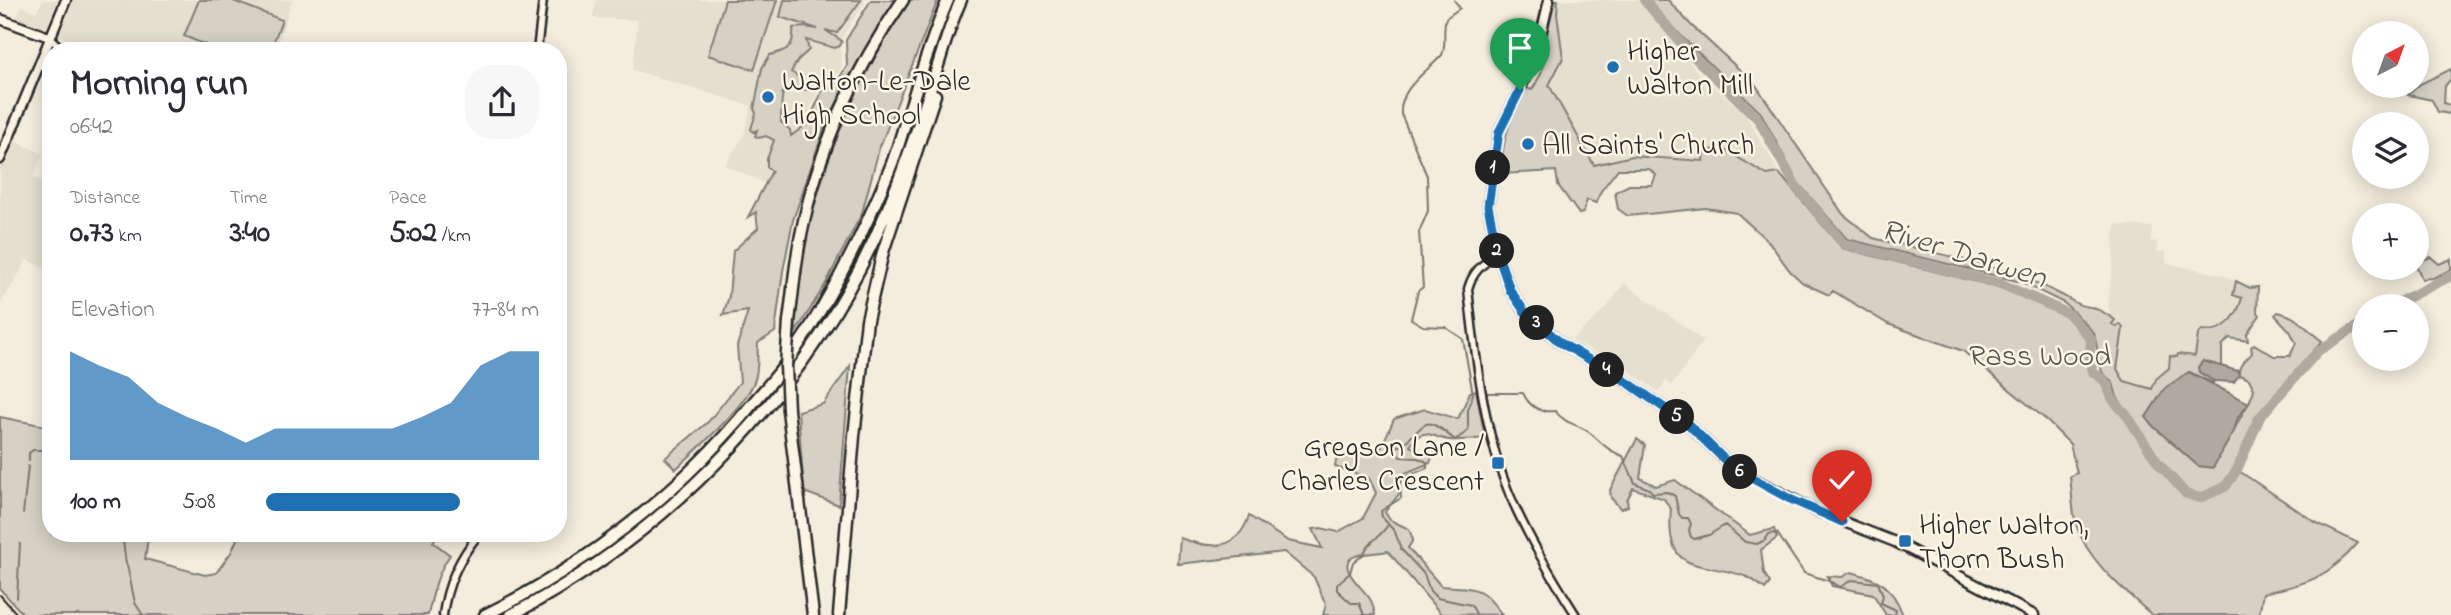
<!DOCTYPE html>
<meta charset="utf-8">
<style>
body{margin:0;font-family:"Indie Flower",sans-serif;background:#f7f7f7;color:#2b2b33;height:100vh;display:flex;flex-direction:column;font-size:26px;white-space:nowrap}
*{box-sizing:border-box;margin:0}
p{font-size:23px;color:#7c7c81}
.icon{flex:none;width:38px;height:38px;fill:none;stroke:currentColor;stroke-width:2;stroke-linecap:round;stroke-linejoin:round}
.map{position:relative;flex:1;overflow:hidden}
.side{position:absolute;left:42px;top:42px;width:525px;height:500px;display:flex;flex-direction:column;background:#fff;border-radius:28px;box-shadow:0 4px 18px #0003}
.side>*{flex:none}
.needle{width:46px;rotate:41deg}
.controls{position:absolute;left:2352px;top:21px;display:grid;gap:14px}
.controls a{display:grid;place-items:center;width:77px;height:77px;border-radius:50%;background:#fff;box-shadow:0 4px 18px #0003;font-size:35px}
.pin{position:absolute;display:grid;place-items:center;width:60px;height:60px;color:#fff;margin:-72px -30px;border-radius:50% 50% 50% 0;rotate:-45deg;box-shadow:0 0 7px #0007}
.pin .icon{rotate:45deg}
.km{position:absolute;width:35px;height:35px;margin:-18px;border-radius:50%;background:#222;color:#fff;font-size:19px;line-height:35px;text-align:center}
.round{display:grid;place-items:center;flex:none;width:74px;height:74px;border-radius:28px;background:#f7f7f7}
.overview{display:flex;align-items:center;justify-content:space-between;height:119px;padding:0 28px}
h1{font-size:38px;font-weight:700;line-height:52px}
.metrics{display:grid;grid-template-columns:repeat(3,1fr);gap:10px;height:119px;padding:7px 28px}
.metrics div{display:grid;align-content:center}
.metrics b{font-size:30px;font-weight:700}
.metrics small{font-size:19px;font-weight:400}
.metrics p{font-size:19px}
.chart{height:196px;padding:14px 28px}
.chart p{display:flex;justify-content:space-between}
.chart svg{width:100%;height:126px;margin-top:7px;fill:#1f6fb2;opacity:.7}
ul{padding:0 28px;list-style:none;font-size:23px}
li{display:grid;grid-template-columns:112px 84px 1fr;align-items:center;height:52px}
li i{height:18px;border-radius:9px;background:#1f6fb2}
.map>svg:first-child{display:block}
.built{fill:#e5dfd0}
.green{fill:#d6d1c4;stroke:#807e78;stroke-width:2}
.water{fill:#afaaa0;stroke:#7a7771;stroke-width:2}
.lines{fill:none;stroke-linecap:round;stroke-linejoin:round}
.stream{stroke:#7a7771;stroke-width:2}
.river{stroke:#afaaa0;stroke-width:10}
.minor-casing{stroke:#2b2b2b;stroke-width:11}
.major-casing{stroke:#2b2b2b;stroke-width:13}
.highway-casing{stroke:#2b2b2b;stroke-width:15}
.minor{stroke:#fcf5e5;stroke-width:6}
.major{stroke:#fcf5e5;stroke-width:8}
.highway{stroke:#fcf5e5;stroke-width:10}
.rail{stroke:#2b2b2b;stroke-width:2}
.highway-bridge-casing{stroke:#2b2b2b;stroke-width:15;stroke-linecap:butt}
.highway-bridge{stroke:#fcf5e5;stroke-width:10}
.route-casing{stroke:#fff;stroke-width:14}
.route{stroke:#1f6fb2;stroke-width:9}
.poi-dot{fill:#1f6fb2;stroke:#fcf5e5;stroke-width:2.5}
.labels{text-anchor:middle;stroke-width:5;stroke-linejoin:round;paint-order:stroke}
.poi-label{font-size:30px;fill:#2b2b2b;stroke:#fcf5e5;text-anchor:start}
.park-label{font-size:30px;fill:#565451;stroke:#fcf5e5}
.water-label{font-size:32px;font-style:italic;fill:#595754;stroke:#fcf5e5}
</style>
<div class="map">
<svg width="2451" height="615" viewBox="0 0 2451 615">
<rect width="100%" height="100%" fill="#f4edde"/>
<filter id="ink" filterUnits="userSpaceOnUse"><feTurbulence type="fractalNoise" baseFrequency=".0143" numOctaves="2"/><feDisplacementMap in="SourceGraphic" scale="14" xChannelSelector="R" yChannelSelector="G"/><feConvolveMatrix kernelMatrix="1 2 1 2 8 2 1 2 1" color-interpolation-filters="sRGB"/></filter>
<g filter="url(#ink)">
<!-- built -->
<path class="built" d="M43,0h15l-12,29 -30,-10 6,-13 14,6z
M74,0h218l-16,51h-177l-40,-15z
M597,0h269l-23,36 -3,10 2,20 -6,12 -17,10 -14,34 -14,15 -23,48 -43,-20 19,-30 7,-29 -118,-36 5,-50 -46,-2z
M1558,0h83l57,73 47,40 34,60 -12,2 -18,-9 -12,-10 -33,-6 -1,11 -71,-5 -38,9 -45,-80 13,-27 -5,-44z
M11,139l32,15 -10,23 18,8v87l-24,-12 -27,45v-143z
M2115,224l37,3 -1,14 6,1v9l9,1v11l58,12 12,6 -3,14 9,3 -4,15 -9,11 -20,7 -14,25 -16,-2 -2,3h-7l-1,11 -17,21 -29,-8 -6,-12 3,-45 -3,3 -5,-3 -4,-21 5,-41z
M1624,283l80,58 -32,44 -6,-4 -8,10 -31,-22 -55,-29 36,-34z"/>
<!-- green -->
<path class="green" d="M199,0h32l51,20 -12,31h-50l-36,-15z
M725,0h52l-23,70 -46,-15z
M784,0h77l-24,33 -12,-3 17,11 -2,5 -5,2 -29,-8 3,10 -11,10 -7,12 20,13 -1,5 -26,-1c-4,12 -2,21 -3,33l9,8 1,6 17,-13 15,-34 13,-6 11,-17 -1,-26 25,-40h25l-46,76 -26,53 -31,91 -10,51 -8,61 -17,11c-1,13 1,27 -4,39 -11,27 -57,67 -78,87l-11,-11 43,-36 32,-40 -3,-36 11,-35 -25,4 6,-19 4,-45 25,-23 -2,-16 -8,5 24,-46 -5,-4v-8l7,-19 -8,-4 -7,2 -4,-2 2,-6 -4,2 -2,-3 5,-16 -2,-4 8,-41 8,-13c16,-4 25,-7 23,-27l12,-1 13,2 -38,-12z
M910,0h28l-59,149 -17,64 -37,72 -29,47c-1,-21 3,-43 6,-64 14,-97 54,-187 108,-268z
M1555,0h3l-1,14 6,44 -14,27 45,80 38,-9 71,5 1,-12 23,2 40,24 12,-2 63,75 159,40 67,29 21,22 -1,20 4,13 10,9 9,21 16,16 29,46 28,32 17,5 25,-13 13,-17 76,51 43,21c-31,36 -50,40 -95,50l-4,22h-107c-28,-25 -65,-54 -76,-91 -4,-15 -4,-32 -6,-48l7,-3 -7,-29 -27,-27 -80,-66 -75,-27 -55,-33 -4,4 -26,-12 -13,-12 -21,-29 -32,-29 -31,-5 -78,8 -10,-7 -3,-17 14,-7h23l4,-10 -7,-6h-31l-17,22 -5,12 -9,-3 -4,13 -4,1 -21,-29 -2,-14 -56,3c4,-39 8,-52 27,-86l5,2 9,-16 5,-29 -6,-2z
M1648,0h20l23,25 64,59 88,130 30,24c68,17 142,28 203,65 6,4 14,3 20,6 7,2 13,7 19,11l-3,4 5,3 3,-3 3,4 -6,41 7,12 28,8 4,-10 13,-11 1,-12 7,1 1,-3 17,2 3,-21 4,-5c22,4 35,-13 40,-32l-9,-3 3,-14 14,7 8,-1 -1,24 3,4 -13,19 1,7 -19,-3 -7,8v21l-19,-6 -4,11 15,9 -1,2 -24,-11 45,59c5,-15 17,-27 20,-42l-5,-10 -10,-4c-1,-11 7,-14 13,-22l-1,-6 3,-3 20,12h16l6,-13 -6,-12 -15,-16 3,-3c20,4 29,18 44,29l-67,77 -20,51 -12,16 -22,10 -14,-3 -27,-31 -43,-64 -4,-14 -11,-11 -8,-39 -22,-23 -8,-7 -43,-21 -174,-43 -49,-56 -37,-70 -78,-75z
M2451,69v10l-6,7 -1,17 7,3v8l-13,-2 -6,-12 -24,-5 12,-11z
M2431,257l8,7 12,-5v11l-18,8 -11,1 -5,-12v-8l4,2z
M850,366l-11,139 -35,-13 -6,-81 25,-7z
M1476,390l9,48c-11,1 -24,3 -35,2 -18,-1 -26,-17 -40,6l22,11 -2,6 -25,10 -5,6 -1,15 -14,18 5,8 19,9 4,11 -5,8 33,38c35,3 39,-2 61,29l-61,-1 -53,-63c-10,2 -20,2 -29,4 -30,7 7,36 11,44 3,4 4,11 5,16h-52l3,-10 -12,-28 -30,-25 -106,12 2,-26c30,11 57,14 69,-22l39,25 34,7 -9,-19 8,-1 17,4 25,-14 13,-25 -7,-15 -34,-11 1,-7 45,-12 13,-29 31,-10 33,10 12,-27z
M0,417l51,10v107h81l16,4 -3,21 60,16 11,-2 16,-22 7,-17h199l-5,8 17,13c-13,18 -17,38 -22,60h-404l-24,-26z
M1637,439l8,6 -5,33 16,8 19,-6 75,55 24,-6 3,9 -16,12 3,23 6,10 -5,6c-6,-4 -12,-10 -18,-12 -44,-17 -83,1 -76,-68l-7,-10 -31,-11 -6,12 1,6 -7,3 -10,-11 -1,-8z
M1851,572c30,8 40,12 52,43h-17l-13,-21 -41,-8 -5,-10 15,1z"/>
<!-- water -->
<path class="water" d="M2203,361l35,10 1,4 -5,7 -20,-1 -15,-9 -1,-5z
M2189,372l60,31 -11,14 -4,14 -21,37 -15,-2 -45,-40 -7,-9 19,-29z"/>
<g class="lines">
<!-- stream -->
<path class="stream" d="M1454,0l6,8 -14,10c-4,12 1,26 -4,37 -16,18 -43,33 -41,59l26,62 1,35 -9,21 4,55 -5,4 -7,28 12,7 22,1 18,12 10,55 -5,16v21l-13,9c-32,-26 -25,-19 -54,6h-4l-2,3 5,8 18,1 9,4v6l-22,9 -5,5 1,16 -20,13 1,6 13,15 6,17 23,25 6,17 7,7 34,7 6,10
M1485,393h38c6,13 17,20 32,18 10,13 23,13 35,22 11,9 18,18 33,23l12,27 14,6 4,4 14,-1 8,4 4,18 3,4h6l3,6 -2,6 2,7 3,2 15,-4 16,-10 20,17 12,2 8,-4 4,-6 8,-1 27,40 25,8 11,6 12,-7 26,3 5,12 -2,8 15,7 -1,5
M29,461v-8l4,-3h18
M23,514l5,-48
M122,534l4,30
M127,565l8,38 8,12
M17,598l3,-54
M1364,615l-5,-12h-8l-14,-13v-6l13,-11 3,-11 11,-8c2,-11 17,-17 23,-28"/>
<!-- river -->
<path class="river" d="M1644,0l43,50 71,69 37,66 49,59 158,40 67,30 22,25 -1,21 3,12 11,8 9,20 15,17 30,46 28,31 14,4 25,-11 12,-17 23,-53 58,-66 46,-29
M2391,306l60,-30"/>
<defs>
<path id="minor" d="M49,37l15,14
M537,51l6,-51
M1498,255c-15,7 -26,18 -30,34 7,65 16,143 41,204 18,43 42,83 67,122
M443,615c4,-32 16,-57 36,-81"/>
<path id="major" d="M1549,0l-10,43 -19,47 -21,42 -11,74 10,49 12,35 15,22 36,31 66,39 62,43 44,43 83,43 79,31 139,73
M0,19l49,18
M0,159l66,-159"/>
<path id="highway" d="M789,321c4,-28 6,-58 12,-86 16,-83 54,-166 102,-235
M788,410l25,205
M485,615c103,-51 195,-123 268,-212 13,-15 26,-29 37,-45 42,-61 74,-125 101,-192 8,-20 13,-41 20,-61 11,-36 22,-70 37,-105
M511,615c161,-83 303,-232 374,-400 19,-45 35,-93 50,-140 8,-25 15,-51 26,-75
M839,615l15,-179 13,-116 16,-68 52,-157"/>
</defs>
<!-- minor casing -->
<use href="#minor" class="minor-casing"/>
<!-- major casing -->
<use href="#major" class="major-casing"/>
<!-- highway casing -->
<use href="#highway" class="highway-casing"/>
<!-- minor -->
<use href="#minor" class="minor"/>
<!-- major -->
<use href="#major" class="major"/>
<!-- highway -->
<use href="#highway" class="highway"/>
<!-- rail -->
<path class="rail" d="M0,595l18,20"/>
<defs>
<path id="highway-bridge" d="M788,410l-2,-44 3,-45"/>
</defs>
<!-- highway-bridge casing -->
<use href="#highway-bridge" class="highway-bridge-casing"/>
<!-- highway-bridge -->
<use href="#highway-bridge" class="highway-bridge"/>
</g>
</g>
<g class="lines" filter="url(#ink)">
<defs>
<path id="route" d="M1520,90l-21,42 -11,74 10,49 12,35 15,22 36,31 66,39 62,43 44,43 57,31 52,23"/>
</defs>
<!-- route casing -->
<use href="#route" class="route-casing"/>
<!-- route -->
<use href="#route" class="route"/>
</g>
<!-- markers -->
<g class="poi-dot">
<circle cx="1613" cy="67" r="7"/>
<circle cx="768" cy="97" r="7"/>
<circle cx="1528" cy="144" r="7"/>
<rect x="1491" y="456" width="14" height="14" rx="3.5"/>
<rect x="1898" y="534" width="14" height="14" rx="3.5"/>
</g>
<g class="labels">
<!-- poi labels -->
<g class="poi-label">
<text x="1627" y="60">Higher<tspan x="1627" dy="34">Walton Mill</tspan></text>
<text x="782" y="90">Walton-Le-Dale<tspan x="782" dy="34">High School</tspan></text>
<text x="1542" y="154">All Saints' Church</text>
<text x="1484" y="456" text-anchor="end">Gregson Lane /<tspan x="1484" dy="34">Charles Crescent</tspan></text>
<text x="1919" y="534">Higher Walton,<tspan x="1919" dy="34">Thorn Bush</tspan></text>
</g>
<!-- park labels -->
<g class="park-label">
<text x="2040" y="365">Rass Wood</text>
</g>
<!-- water labels -->
<g class="water-label">
<text transform="translate(1964 252) rotate(17)" y="11">River Darwen</text>
</g>
</g>
</svg>
<div class="controls">
<a><svg class="needle" viewBox="-14 -14 28 28"><path d="M0-13l5 13h-10z" fill="#e53935"/><path d="M0 13l5-13h-10z" fill="#7c7c81"/></svg></a>
<a><svg class="icon" aria-label="layers" viewBox="0 0 24 24"><path d="M12 4l9 5-9 5-9-5zM3 14l9 5 9-5"/></svg></a>
<a>+</a>
<a>−</a>
</div>
<div class="pin" style="left:1520px;top:90px;background:#1e9e55"><svg class="icon" aria-label="arrive" viewBox="0 0 24 24"><path d="M6 21V4h12l-3 4 3 4H6"/></svg></div>
<div class="pin" style="left:1842px;top:522px;background:#d93025"><svg class="icon" aria-label="check" viewBox="0 0 24 24"><path d="M5 12l5 5 9-10"/></svg></div>
<b class="km" style="left:1493px;top:168px">1</b>
<b class="km" style="left:1497px;top:251px">2</b>
<b class="km" style="left:1537px;top:323px">3</b>
<b class="km" style="left:1607px;top:370px">4</b>
<b class="km" style="left:1677px;top:417px">5</b>
<b class="km" style="left:1740px;top:472px">6</b>
<section class="side">
<div class="overview"><div><h1>Morning run</h1><p>06:42</p></div><a class="round"><svg class="icon" aria-label="share" viewBox="0 0 24 24"><path d="M12 15V3M7 8l5-5 5 5M5 13v7h14v-7"/></svg></a></div>
<div class="metrics">
<div><p>Distance</p><b>0.73<small> km</small></b></div>
<div><p>Time</p><b>3:40</b></div>
<div><p>Pace</p><b>5:02<small> /km</small></b></div>
</div>
<div class="chart"><p><span>Elevation</span>77–84 m</p>
<svg viewBox="0 0 160 44" preserveAspectRatio="none"><path d="M0 44V6L10 11L20 15L30 24L40 29L50 33L60 38L70 33L80 33L90 33L100 33L110 33L120 29L130 24L140 11L150 6L160 6V44z"/></svg>
</div>
<ul>
<li><b>100 m</b>5:08<i style="width:71%"></i></li>
</ul>
</section>
</div>
